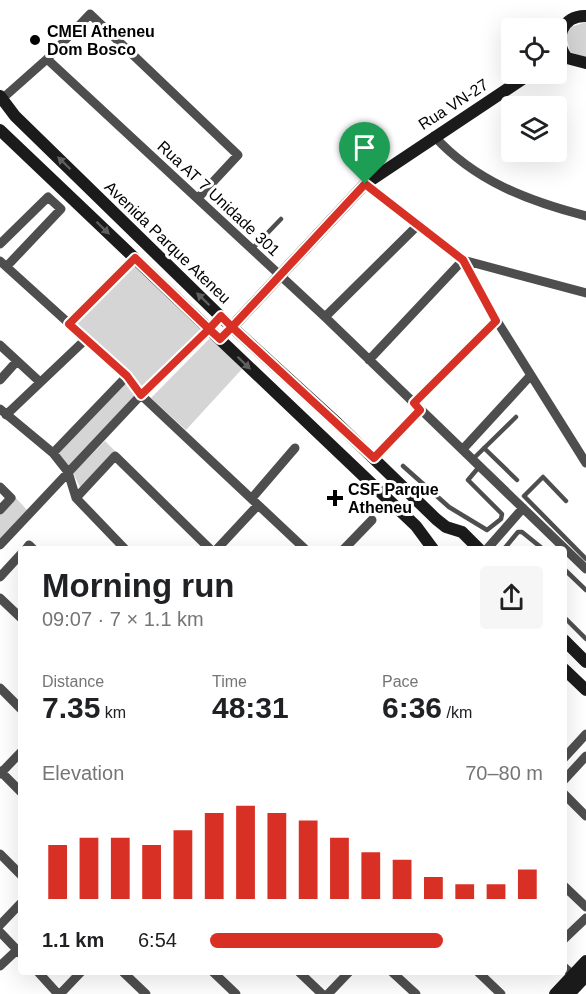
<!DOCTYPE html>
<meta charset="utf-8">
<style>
body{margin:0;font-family:Helvetica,sans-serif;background:#f6f6f6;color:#202124;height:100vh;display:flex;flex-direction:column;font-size:22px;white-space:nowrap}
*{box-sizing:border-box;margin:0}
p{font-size:20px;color:#757577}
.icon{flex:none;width:33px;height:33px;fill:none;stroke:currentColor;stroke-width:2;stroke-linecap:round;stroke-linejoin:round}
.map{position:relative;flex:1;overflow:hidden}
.sheet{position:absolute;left:18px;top:546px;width:549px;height:429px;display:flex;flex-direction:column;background:#fff;border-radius:6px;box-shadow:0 6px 24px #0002}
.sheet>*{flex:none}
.buttons{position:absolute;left:501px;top:18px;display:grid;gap:12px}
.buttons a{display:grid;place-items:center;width:66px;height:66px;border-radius:6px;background:#fff;box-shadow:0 6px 24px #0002;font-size:30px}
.pin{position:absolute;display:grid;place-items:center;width:51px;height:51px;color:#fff;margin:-62px -26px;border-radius:50% 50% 50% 0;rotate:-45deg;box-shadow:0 0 6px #0007}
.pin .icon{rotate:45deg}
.round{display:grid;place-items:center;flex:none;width:63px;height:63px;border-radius:6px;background:#f6f6f6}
.overview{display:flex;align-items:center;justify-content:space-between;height:102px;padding:0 24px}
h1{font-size:33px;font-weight:800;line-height:45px}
.stats{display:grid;grid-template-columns:repeat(3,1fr);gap:9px;height:102px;padding:6px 24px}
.stats div{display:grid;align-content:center}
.stats b{font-size:30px;font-weight:800}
.stats small{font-size:16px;font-weight:400}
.stats p{font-size:16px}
.chart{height:168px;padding:12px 24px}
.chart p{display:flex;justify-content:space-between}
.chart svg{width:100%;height:108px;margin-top:6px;stroke:#d93025;stroke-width:6}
ul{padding:0 24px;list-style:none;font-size:20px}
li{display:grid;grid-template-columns:96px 72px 1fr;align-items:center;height:45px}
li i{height:15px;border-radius:8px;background:#d93025}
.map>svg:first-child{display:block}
.green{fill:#d5d5d5}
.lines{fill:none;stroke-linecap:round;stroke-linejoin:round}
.lane{stroke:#4e4e4e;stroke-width:4.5}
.street{stroke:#4e4e4e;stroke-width:9}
.secondary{stroke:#1b1b1b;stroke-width:12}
.oneway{fill:#5f5f5f}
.route-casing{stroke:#fff;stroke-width:12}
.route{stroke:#d93025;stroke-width:8}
.poi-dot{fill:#000;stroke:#fff;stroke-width:2}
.labels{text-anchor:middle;stroke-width:6;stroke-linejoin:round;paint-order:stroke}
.poi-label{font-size:16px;font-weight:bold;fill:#000;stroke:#fff;text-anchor:start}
.street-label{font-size:16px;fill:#000;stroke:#fff}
</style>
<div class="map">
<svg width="586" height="994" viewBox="0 0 586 994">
<rect width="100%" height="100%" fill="#fff"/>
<!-- green -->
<path class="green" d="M586,22v36l-16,-6 -4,-16 5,-9z
M135,263l68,67 -60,61 -69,-66z
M211,337l31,32 -56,61 -35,-32z
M125,381l11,13 -66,74 -12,-15z
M105,441l11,11 -35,37 -8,-16z
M15,497l12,13 -27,31v-29z"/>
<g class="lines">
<!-- lane -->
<path class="lane" d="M252,249l29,-30
M484,448l33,32
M473,459l43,-42
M403,466l46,41 38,23 14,-11 1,-5 -34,-34 11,-13
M524,496l62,63
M524,496l19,-19 23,24
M504,549l14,-17h4l21,17
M564,569l22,21
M564,617l22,22"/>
<!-- street -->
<path class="street" d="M47,59l278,258 261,252
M3,98l44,-39 43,-45 148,141 -40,43
M434,136c41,45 94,65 152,80
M365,184l98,76 34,61 89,142
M0,244l48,-47 13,12 -54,57
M463,260l123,33
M0,261l127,115 14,19 164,154
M325,317l92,-91
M69,324l66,-65
M0,345l40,37
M369,360l94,-100
M0,380l17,-19
M413,403l84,-82
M0,409l53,44 15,19 8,26 49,51
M6,415l79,-75
M463,449l68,-74
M53,453l74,-77
M374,458l46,-48
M0,487l11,11 -11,12
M76,498l39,-42 95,93
M252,498l43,-50
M0,545l141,-150 80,-78
M26,549l3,-4 4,4
M217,549l41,-44
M344,549l28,-29
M487,549l36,-41
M0,577l21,-23
M0,598l21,20
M0,688l21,21
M564,758l22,-24
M0,771l21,21
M0,774l21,-22
M564,780l22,-24
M564,794l22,22
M0,854l21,21
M564,886l22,21
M0,925l21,-22
M0,932l21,22
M564,939l22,-21
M0,966l17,-16
M564,967l9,8
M38,972l20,22
M123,972l23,22
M213,972l23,22
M299,972l23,22
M392,972l24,22
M478,972l23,22
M60,994l21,-22
M328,994l21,-22"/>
<!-- secondary -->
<path class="secondary" d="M586,16c-24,-1 -33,24 -19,42l19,5
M0,96l15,20 206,201 116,106 99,96 10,8 16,5 17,17
M0,130l416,396 17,23
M232,327l133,-143 165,-110
M564,640l22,22
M564,669l22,21
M555,994l31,-33
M569,994l17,-18"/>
</g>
<!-- one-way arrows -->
<defs><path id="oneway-solid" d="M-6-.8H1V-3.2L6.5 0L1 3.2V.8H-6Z" transform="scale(1.5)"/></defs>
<g class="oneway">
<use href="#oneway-solid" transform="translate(64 163) rotate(-136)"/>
<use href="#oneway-solid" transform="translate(103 228) rotate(44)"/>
<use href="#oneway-solid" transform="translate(203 299) rotate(-136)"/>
<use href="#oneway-solid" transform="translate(244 363) rotate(44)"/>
</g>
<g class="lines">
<defs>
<path id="route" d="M365,184l-133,143 -12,12 -11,-10 -68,66 -14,-19 -58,-52 66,-66 74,71 12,-13 11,11 142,131 46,-48 -6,-7 82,-82 -33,-61 -98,-76"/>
</defs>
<!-- route casing -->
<use href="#route" class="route-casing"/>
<!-- route -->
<use href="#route" class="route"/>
</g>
<!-- markers -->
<g class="poi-dot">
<circle cx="35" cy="40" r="6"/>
<path d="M332 489h6v6h6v6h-6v6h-6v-6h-6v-6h6z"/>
</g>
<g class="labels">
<!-- poi labels -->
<g class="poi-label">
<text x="47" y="37">CMEI Atheneu<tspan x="47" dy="18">Dom Bosco</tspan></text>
<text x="348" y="495">CSF Parque<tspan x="348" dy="18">Atheneu</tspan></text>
</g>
<!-- street labels -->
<g class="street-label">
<text transform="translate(453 104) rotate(-33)" y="6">Rua VN-27</text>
<text transform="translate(219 198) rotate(43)" y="6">Rua AT 7 Unidade 301</text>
<text transform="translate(168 242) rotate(44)" y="6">Avenida Parque Ateneu</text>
</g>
</g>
</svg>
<div class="buttons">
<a><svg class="icon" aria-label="locate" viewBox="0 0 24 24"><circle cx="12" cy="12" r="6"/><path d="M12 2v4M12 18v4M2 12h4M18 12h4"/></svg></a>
<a><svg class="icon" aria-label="layers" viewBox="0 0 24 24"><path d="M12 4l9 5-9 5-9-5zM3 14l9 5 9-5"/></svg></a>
</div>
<div class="pin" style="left:365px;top:184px;background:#1e9e55"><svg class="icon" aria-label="arrive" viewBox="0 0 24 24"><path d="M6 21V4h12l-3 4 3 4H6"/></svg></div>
<section class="sheet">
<div class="overview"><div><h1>Morning run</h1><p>09:07 · 7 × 1.1 km</p></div><a class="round"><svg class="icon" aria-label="share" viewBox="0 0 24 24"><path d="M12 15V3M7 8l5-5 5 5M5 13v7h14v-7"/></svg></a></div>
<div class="stats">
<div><p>Distance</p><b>7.35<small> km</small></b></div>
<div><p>Time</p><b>48:31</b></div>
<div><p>Pace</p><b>6:36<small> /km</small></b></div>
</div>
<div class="chart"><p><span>Elevation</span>70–80 m</p>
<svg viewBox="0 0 160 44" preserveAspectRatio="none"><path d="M5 44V22M15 44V19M25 44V19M35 44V22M45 44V16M55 44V9M65 44V6M75 44V9M85 44V12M95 44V19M105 44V25M115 44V28M125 44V35M135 44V38M145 44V38M155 44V32"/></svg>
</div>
<ul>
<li><b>1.1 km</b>6:54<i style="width:70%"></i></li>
</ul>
</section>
</div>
